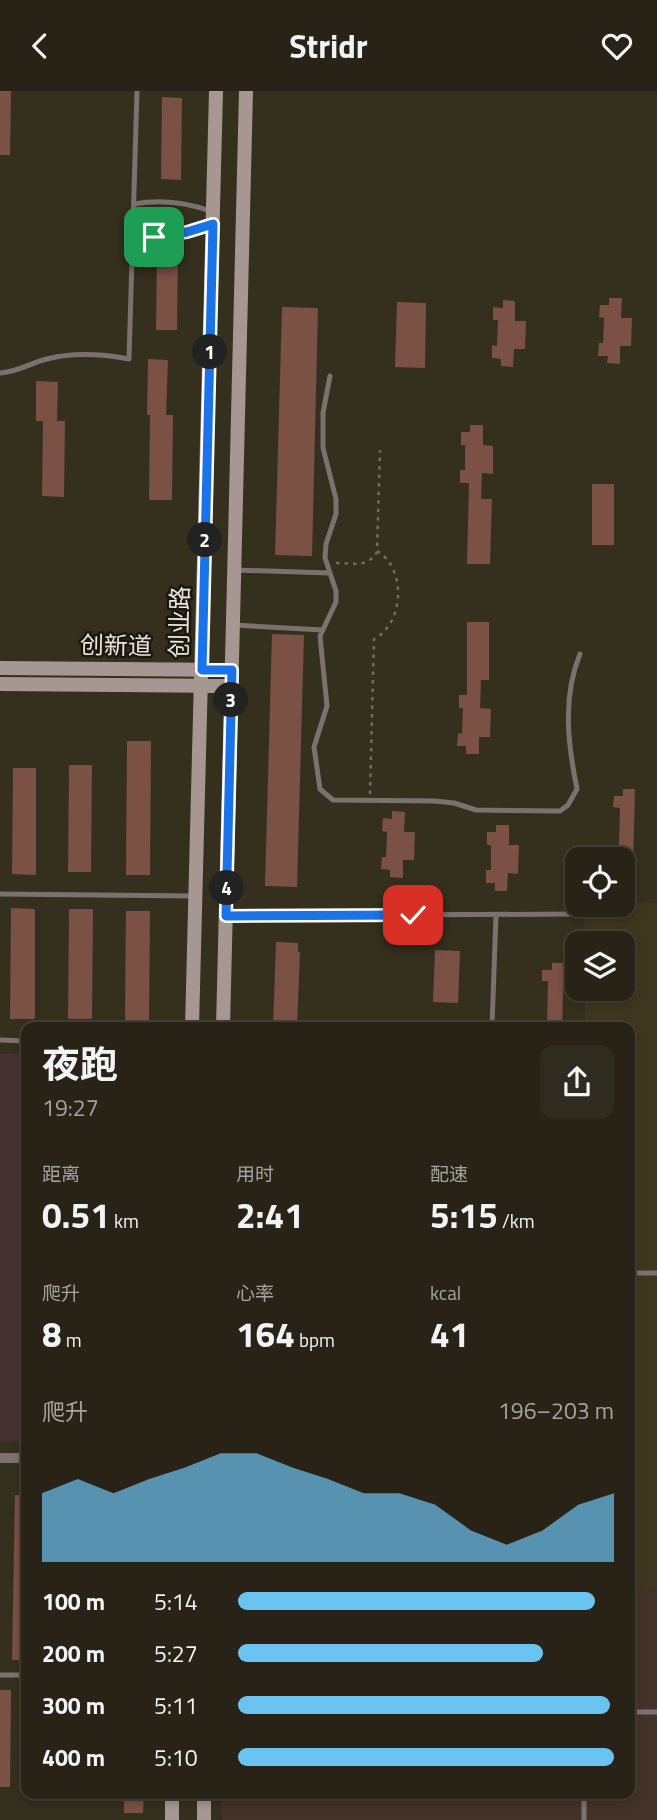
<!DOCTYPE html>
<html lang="zh">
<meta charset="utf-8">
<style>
body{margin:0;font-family:"Titillium Web","Noto Sans SC",sans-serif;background:#302b1f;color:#f1f3f6;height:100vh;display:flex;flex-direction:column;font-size:26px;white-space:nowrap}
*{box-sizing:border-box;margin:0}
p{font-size:23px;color:#a5a4a1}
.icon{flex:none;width:38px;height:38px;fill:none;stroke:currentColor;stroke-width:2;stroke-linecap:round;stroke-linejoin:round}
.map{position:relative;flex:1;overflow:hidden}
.panel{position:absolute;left:21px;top:931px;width:614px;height:777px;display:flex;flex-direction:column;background:#282316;border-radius:14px;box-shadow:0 4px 10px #0003,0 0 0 2px #444035}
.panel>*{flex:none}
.buttons{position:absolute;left:565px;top:756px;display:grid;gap:14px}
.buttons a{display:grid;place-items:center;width:70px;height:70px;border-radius:14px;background:#282316;box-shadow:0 4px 10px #0003,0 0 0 2px #444035;font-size:35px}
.pin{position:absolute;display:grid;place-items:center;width:60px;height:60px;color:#fff;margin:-30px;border-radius:14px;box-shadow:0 4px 10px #0006}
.km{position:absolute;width:35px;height:35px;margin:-18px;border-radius:50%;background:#222;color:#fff;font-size:19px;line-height:35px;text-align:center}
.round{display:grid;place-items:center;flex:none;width:74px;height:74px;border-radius:14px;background:#302b1f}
.overview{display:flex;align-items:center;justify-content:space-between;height:119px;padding:0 21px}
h1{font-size:38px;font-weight:700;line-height:52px}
.stats{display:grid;grid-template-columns:repeat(3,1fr);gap:10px;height:119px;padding:7px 21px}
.stats div{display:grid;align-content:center}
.stats b{font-size:35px;font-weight:700}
.stats small{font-size:19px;font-weight:400}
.stats p{font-size:19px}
.chart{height:196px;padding:14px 21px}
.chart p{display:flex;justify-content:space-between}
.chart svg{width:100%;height:126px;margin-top:7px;fill:#6bc3f2;opacity:.7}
ul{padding:0 21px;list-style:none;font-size:23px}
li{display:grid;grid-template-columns:112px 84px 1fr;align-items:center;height:52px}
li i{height:18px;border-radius:9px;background:#6bc3f2}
header{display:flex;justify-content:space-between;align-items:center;height:91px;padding:0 21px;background:#282316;font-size:32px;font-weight:700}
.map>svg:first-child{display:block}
.commercial{fill:#44322a}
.built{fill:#3e361f}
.education{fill:#453130}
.building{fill:#7a5144}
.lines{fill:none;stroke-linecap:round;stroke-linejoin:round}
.path{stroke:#726d5e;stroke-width:2.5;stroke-dasharray:3.5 5;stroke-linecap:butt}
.lane{stroke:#7b726f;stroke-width:5}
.street{stroke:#7b726f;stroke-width:10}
.secondary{stroke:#a69792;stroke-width:14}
.route-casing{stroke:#fff;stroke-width:14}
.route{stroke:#1a73e8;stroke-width:9}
.labels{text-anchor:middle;stroke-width:5;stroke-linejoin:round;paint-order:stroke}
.street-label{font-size:24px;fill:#eae6dc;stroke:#1a1710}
</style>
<header><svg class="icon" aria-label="back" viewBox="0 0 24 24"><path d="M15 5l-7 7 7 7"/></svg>Stridr<svg class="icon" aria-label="heart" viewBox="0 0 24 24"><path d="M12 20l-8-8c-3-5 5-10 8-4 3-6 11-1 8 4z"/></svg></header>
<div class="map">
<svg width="657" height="1729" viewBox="0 0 657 1729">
<rect width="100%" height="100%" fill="#352f1e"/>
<!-- commercial -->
<path class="commercial" d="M630,1500l27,1v228h-435v-26h408z"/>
<!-- built -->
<path class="built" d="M623,811l34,1v689l-27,-1v-564h-45v-38h38v-46h-38l-1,-38h39z"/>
<!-- education -->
<path class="education" d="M0,963h26v387h-26z"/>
<!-- building -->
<path class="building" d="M0,0h11l-1,64h-10z
M162,6l20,1 -1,82 -20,-1z
M157,160h21l-1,79h-21z
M609,207h13l-1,20h11l-1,28h-11v18l-13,-1 1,-7h-10l1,-13h4l1,-25 -5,-1 1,-12h9z
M503,209l12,1v20h11l-1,28h-11l-1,18 -12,-1v-7l-9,-1v-13l5,1 1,-26h-5v-13l10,1z
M397,211l29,1 -1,65 -30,-1z
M282,216l36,1 -6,248 -37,-1z
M148,268l20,1 -2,55h7l-1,85h-23l1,-85h-3z
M36,290l22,1 -1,39h8l-1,76 -22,-1 1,-75h-7z
M470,334h13v20l10,1v28l-11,-1 -1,26h11l-2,65h-23l2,-81h-9v-13h5v-25h-4v-13h9z
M592,393h22v61h-22z
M467,531h22v58h-8l-1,28 11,1 -1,28h-11v17h-13v-8h-9l1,-13 4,1 1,-26h-4v-13h8z
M272,543l32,1 -7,252 -32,-1z
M127,650h24l-1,134h-24z
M69,674h23l-1,107h-23z
M13,677h23v107l-24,-1z
M623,698h12l-2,75 -10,-1 -2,-5h-9v-13h7l1,-37 -7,-1 1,-11h9z
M392,720l13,1 -1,20h11l-1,28h-11v18l-13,-1v-7l-9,-1 1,-12h4l1,-25 -5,-1 1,-13 9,1z
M496,734h13v20h10l-1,29 -10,-1 -1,18h-12v-8h-9v-13h5v-25h-4v-13h9z
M11,817l24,1v110h-25z
M69,818h24l-1,110h-24z
M126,820h24l-1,110h-24z
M276,851l22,1v9h2l-3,75h-24z
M435,859l25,1 -2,52 -25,-1z
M552,872h12l-2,64h-15l1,-46h-6v-11h10z
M15,1404h11v165h-14z
M0,1599h11l-1,97h-10z
M124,1703h20l-1,19h-19z"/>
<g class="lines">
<!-- path -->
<path class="path" d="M336,472c16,0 32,5 41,-11
M370,703l4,-155c30,-15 33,-71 3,-88l3,-101"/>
<!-- lane -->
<path class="lane" d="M134,113c27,-5 53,-2 79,8
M133,143c27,7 52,-1 78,-10
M0,282c18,-1 30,-10 47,-14 27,-7 55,-5 82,0l8,-268
M330,285l-7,37v35l13,51v15l-10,30 -1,14 11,33v11l-16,34 7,70 -13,41 6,42 13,11 102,1 19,2 22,7 84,1 8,-6 9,-16c-9,-44 -15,-91 3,-135
M235,479l94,3
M233,534l90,5
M0,803l193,2
M226,825l349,-2
M492,936l4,-112
M0,949l26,1
M630,1182h27
M0,1584h26
M630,1621h27
M584,1729v-26"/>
<!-- street -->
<path class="street" d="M0,1367h26"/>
<!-- secondary -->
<path class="secondary" d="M0,577l232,2
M0,593l232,2
M192,936l24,-936
M223,936l23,-936
M172,1729v-26
M204,1729v-26"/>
</g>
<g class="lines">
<defs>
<path id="route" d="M154,146l33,-5 26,-8 -11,446h30l-6,246 187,-1"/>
</defs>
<!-- route casing -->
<use href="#route" class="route-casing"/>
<!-- route -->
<use href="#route" class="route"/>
</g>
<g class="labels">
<!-- street labels -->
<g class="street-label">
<text transform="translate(180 531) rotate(-89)" y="8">创业路</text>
<text transform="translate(116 555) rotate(1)" y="8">创新道</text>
</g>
</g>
</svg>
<div class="buttons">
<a><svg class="icon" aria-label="locate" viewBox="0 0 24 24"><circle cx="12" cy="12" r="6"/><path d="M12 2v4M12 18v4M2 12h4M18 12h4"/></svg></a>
<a><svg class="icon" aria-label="layers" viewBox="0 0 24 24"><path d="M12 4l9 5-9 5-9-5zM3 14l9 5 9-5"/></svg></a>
</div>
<div class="pin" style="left:154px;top:146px;background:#1e9e55"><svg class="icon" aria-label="arrive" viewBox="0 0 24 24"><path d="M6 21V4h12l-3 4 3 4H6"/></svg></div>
<div class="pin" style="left:413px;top:824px;background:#d93025"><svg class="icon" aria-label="check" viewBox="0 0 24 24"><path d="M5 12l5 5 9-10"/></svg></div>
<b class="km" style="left:210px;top:261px">1</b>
<b class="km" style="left:205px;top:449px">2</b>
<b class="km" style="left:231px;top:609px">3</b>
<b class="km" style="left:227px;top:797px">4</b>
<section class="panel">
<div class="overview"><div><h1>夜跑</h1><p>19:27</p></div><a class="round"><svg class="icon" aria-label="share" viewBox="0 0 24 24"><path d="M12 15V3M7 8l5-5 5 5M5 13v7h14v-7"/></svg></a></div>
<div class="stats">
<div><p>距离</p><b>0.51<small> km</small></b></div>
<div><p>用时</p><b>2:41</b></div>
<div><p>配速</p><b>5:15<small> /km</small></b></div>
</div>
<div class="stats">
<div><p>爬升</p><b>8<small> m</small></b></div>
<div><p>心率</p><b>164<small> bpm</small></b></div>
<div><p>kcal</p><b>41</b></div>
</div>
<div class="chart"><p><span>爬升</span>196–203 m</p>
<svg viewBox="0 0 160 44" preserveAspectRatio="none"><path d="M0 44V20L10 15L20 20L30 15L40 11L50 6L60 6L70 11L80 15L90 20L100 20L110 24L120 33L130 38L140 33L150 24L160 20V44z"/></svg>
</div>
<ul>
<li><b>100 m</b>5:14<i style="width:95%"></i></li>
<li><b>200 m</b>5:27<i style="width:81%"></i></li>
<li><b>300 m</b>5:11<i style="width:99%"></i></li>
<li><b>400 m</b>5:10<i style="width:100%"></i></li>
</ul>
</section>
</div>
